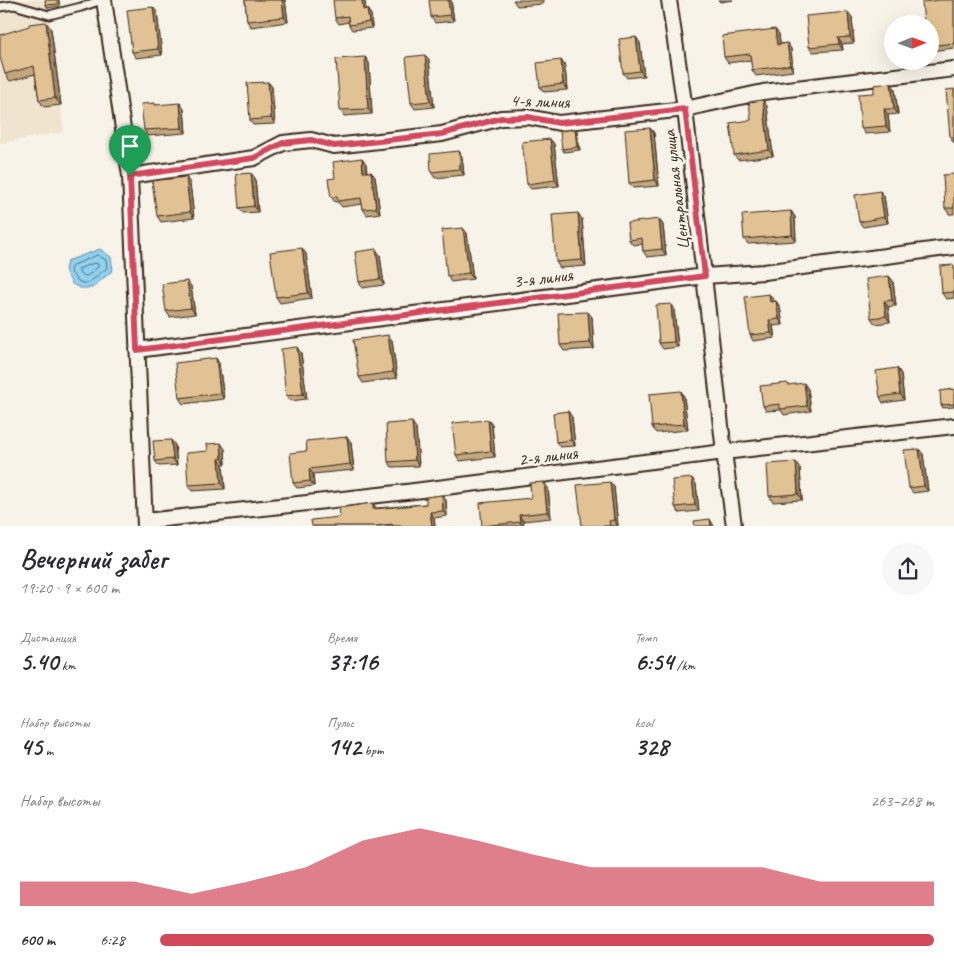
<!DOCTYPE html>
<html lang="ru">
<meta charset="utf-8">
<style>
body{margin:0;font-family:Caveat,sans-serif;background:#f7f7f7;color:#2b2b33;height:100vh;display:flex;flex-direction:column;font-size:19px;white-space:nowrap}
*{box-sizing:border-box;margin:0}
p{font-size:16px;color:#7c7c81}
.icon{flex:none;width:28px;height:28px;fill:none;stroke:currentColor;stroke-width:2;stroke-linecap:round;stroke-linejoin:round}
.map{position:relative;height:526px;overflow:hidden}
.sheet{display:flex;flex-direction:column;background:#fff;flex:1}
.sheet>*{flex:none}
.needle{width:32px;rotate:89deg}
.controls{position:absolute;left:884px;top:15px;display:grid;gap:10px}
.controls a{display:grid;place-items:center;width:55px;height:55px;border-radius:50%;background:#fff;box-shadow:0 5px 20px #0002;font-size:25px}
.pin{position:absolute;display:grid;place-items:center;width:42px;height:42px;color:#fff;margin:-51px -21px;border-radius:50% 50% 50% 0;rotate:-45deg;box-shadow:0 0 5px #0007}
.pin .icon{rotate:45deg}
.round{display:grid;place-items:center;flex:none;width:52px;height:52px;border-radius:26px;background:#f7f7f7}
.headline{display:flex;align-items:center;justify-content:space-between;height:85px;padding:0 20px}
h1{font-size:28px;font-weight:800;line-height:38px}
.metrics{display:grid;grid-template-columns:repeat(3,1fr);gap:8px;height:85px;padding:5px 20px}
.metrics div{display:grid;align-content:center}
.metrics b{font-size:25px;font-weight:800}
.metrics small{font-size:14px;font-weight:400}
.metrics p{font-size:14px}
.chart{height:140px;padding:10px 20px}
.chart p{display:flex;justify-content:space-between}
.chart svg{width:100%;height:90px;margin-top:5px;fill:#d1495b;opacity:.7}
ul{padding:0 20px;list-style:none;font-size:16px}
li{display:grid;grid-template-columns:80px 60px 1fr;align-items:center;height:38px}
li i{height:12px;border-radius:6px;background:#d1495b}
.map>svg:first-child{display:block}
.built{fill:#f0e4cf}
.water{fill:#8fd1f1;stroke:#6d8e9d}
.lines{fill:none;stroke-linecap:round;stroke-linejoin:round}
.shore{stroke:#5d6d72;stroke-width:1}
.lane-casing{stroke:#3b2a1e;stroke-width:11}
.street-casing{stroke:#3b2a1e;stroke-width:18}
.lane{stroke:#f7f3e8;stroke-width:7}
.street{stroke:#f7f3e8;stroke-width:14}
.wall{fill:#c2a77f;stroke:#3b2a1e}
.shaded-wall{fill:#9e8868;stroke:#3b2a1e}
.building{fill:#e1c294;stroke:#3b2a1e}
.route-casing{stroke:#fff;stroke-width:10}
.route{stroke:#d1495b;stroke-width:6}
.labels{text-anchor:middle;stroke-width:5;stroke-linejoin:round;paint-order:stroke}
.street-label{font-size:18px;fill:#3b2a1e;stroke:#f7f3e8}
</style>
<div class="map">
<svg width="954" height="526" viewBox="0 0 954 526">
<rect width="100%" height="100%" fill="#f7f3e8"/>
<filter id="ink" filterUnits="userSpaceOnUse"><feTurbulence type="fractalNoise" baseFrequency=".02" numOctaves="2"/><feDisplacementMap in="SourceGraphic" scale="10" xChannelSelector="R" yChannelSelector="G"/><feConvolveMatrix kernelMatrix="1 2 1 2 8 2 1 2 1" color-interpolation-filters="sRGB"/></filter>
<g filter="url(#ink)">
<!-- built -->
<path class="built" d="M0,0h59l1,6 -12,2 16,124 -64,11z"/>
<!-- water -->
<path class="water" d="M100,249l11,8 2,13 -21,18h-12l-8,-4 -7,-14 2,-9z"/>
<g class="lines">
<!-- shore -->
<path class="shore" d="M98,255l8,5 1,8c-16,12 -24,26 -37,2l2,-4z
M95,263l3,1v3l-11,9 -6,-1 -2,-3v-3z"/>
<defs>
<path id="lane" d="M0,7l14,-2 35,10 32,-8 21,-7"/>
<path id="street" d="M104,0l26,176 15,350
M669,0l16,109 39,343 10,74
M130,176l124,-18 29,-15 28,-3 23,6 108,-12 59,-16 27,-1 31,6 126,-14 78,-17 191,-23
M137,350l568,-74 59,-4 190,-25
M146,521l260,-29 318,-40 230,-26"/>
</defs>
<!-- lane casing -->
<use href="#lane" class="lane-casing"/>
<!-- street casing -->
<use href="#street" class="street-casing"/>
<!-- lane -->
<use href="#lane" class="lane"/>
<!-- street -->
<use href="#street" class="street"/>
</g>
<!-- wall -->
<path class="wall" d="M45,0h14l1,6 -12,2 -2,-3z
M245,0h40l3,22 -37,5 -4,-6z
M451,0l3,21 -19,2 -4,-6z
M513,0h30v4l-26,2z
M718,0h15l-13,2z
M954,0v48l-23,3 -1,-27z
M365,2l1,7h1l4,6 1,13 -20,2 -3,-5 -1,-3 -9,2 -4,-6z
M157,12l5,43 -26,3 -4,-6z
M852,17l2,26 -12,1 1,6 -30,2 -4,-5z
M51,29l10,76 -17,2 -5,-7 -4,-26 -25,7 -5,-7z
M779,34l1,10 7,-1 4,6 2,22 -37,5 -4,-6 -1,-10 -23,3 -4,-6z
M636,37l4,6 4,33 -17,2 -4,-5z
M425,55l4,5 5,47 -19,2 -4,-6z
M365,57l4,6 3,51 -28,2 -4,-6z
M561,60l4,6 2,24 -23,2 -4,-5z
M268,82l4,5 3,37 -22,1 -3,-5z
M891,83l4,6 3,25 -10,1 2,17 -25,2 -4,-6 13,-35z
M954,89v54l-4,-6z
M156,105l28,4 2,24 -39,3 -3,-6z
M767,106l6,50 -35,4 -4,-5 17,-35z
M650,128l4,5 5,53 -26,2 -4,-5z
M575,129l2,3 3,18 -16,2 -2,-3z
M550,139l4,5 5,42 -28,3 -4,-5z
M459,151l3,6 2,18 -29,3 -4,-6z
M362,158l4,6 1,8h4l4,5 5,36 -13,2 -4,-6 -1,-5 -20,3 -4,-5h-3l-4,-5 4,-19z
M954,174v40h-5l-4,-6z
M255,178l3,34 -15,1 -4,-5z
M190,183l4,35 -33,4 -4,-6z
M880,191l4,5 4,27 -25,4 -4,-5z
M791,211l4,6 1,24 -48,3 -4,-5z
M582,219l4,47 -26,2 -4,-6z
M659,219l4,6 3,30 -19,2 -4,-6 -1,-7 -9,1 -4,-5z
M467,233l6,46 -22,3 -4,-6z
M302,248l4,6 6,44 -32,5 -4,-6z
M380,255l4,30 -22,3 -3,-6z
M954,265v33l-8,1 -4,-6z
M889,276l4,5 3,25 -8,1 2,15 -15,2 -4,-6z
M191,286l4,28 -25,3 -4,-6z
M769,294l4,5v2h3l4,6 3,18 -10,1 2,12 -22,3 -3,-6z
M671,304l3,5 4,38 -15,2 -4,-6z
M592,317l2,32 -30,2 -4,-6z
M392,340l5,38 -34,5 -4,-6z
M301,353l6,46 -17,2 -4,-5z
M219,363l5,36 -41,5 -4,-6z
M897,368l4,6 3,26 -21,3 -3,-6z
M789,385l19,4 3,22 -27,4 -3,-5 -15,1 -3,-5z
M954,389v18l-11,1 -2,-3z
M681,391l3,6 4,33 -32,3 -4,-6z
M572,417l3,29 -15,1 -4,-5z
M488,420l4,5 3,32 -35,4 -4,-6z
M416,428l3,38 -27,1 -4,-5z
M347,437l4,6 3,27 -41,4 1,12 -17,2 -4,-5 14,-32z
M175,445l2,20 -18,1 -4,-5z
M225,449l1,15h-3l2,25 -33,2 -4,-6 20,-34z
M923,454l5,37 -15,2 -4,-5z
M800,468l2,32 -29,2 -4,-6z
M610,482l4,5 4,39h-36z
M696,484l3,27 -20,2 -4,-6z
M548,488l3,30 -28,3 1,5h-42z
M446,500l1,16 -13,2 1,8h-123l64,-18 50,-4z"/>
<!-- shaded-wall -->
<path class="shaded-wall" d="M282,0h3l3,22 -4,-5z
M362,0h2l1,2 1,13 -3,-5z
M448,0h3l3,21 -4,-6z
M153,7l4,5 5,43 -4,-6z
M367,9l4,6 1,13 -3,-6z
M848,12l4,5 2,26 -4,-6z
M46,22l5,7 10,76 -6,-7z
M775,29l4,5 2,16 -4,-5z
M636,37l4,6 4,33 -4,-5z
M838,38l4,6 1,6 -4,-6z
M787,43l4,6 2,22 -3,-6z
M425,55l4,5 5,47 -4,-6z
M365,57l4,6 3,51 -4,-5z
M561,60l4,6 2,24 -4,-6z
M268,82l4,5 3,37 -4,-6z
M891,83l4,6 3,25 -4,-5z
M763,100l4,6 6,50 -4,-6z
M180,103l4,6 2,24 -4,-5z
M884,109l4,6 2,17 -4,-6z
M650,128l4,5 5,53 -4,-6z
M575,129l2,3 3,18 -3,-3z
M550,139l4,5 5,42 -4,-6z
M459,151l3,6 2,18 -4,-6z
M362,158l4,6 1,14 -4,-6z
M371,172l4,5 5,36 -4,-5z
M251,173l4,5 3,34 -4,-6z
M186,177l4,6 4,35 -4,-6z
M880,191l4,5 4,27 -4,-6z
M791,211l4,6 1,24 -4,-6z
M578,213l4,6 4,47 -4,-6z
M659,219l4,6 3,30 -4,-6z
M463,228l4,5 6,46 -4,-6z
M302,248l4,6 6,44 -4,-5z
M376,249l4,6 4,30 -4,-6z
M889,276l4,5 3,25 -4,-6z
M187,281l4,5 4,28 -4,-6z
M769,294l4,5 1,8 -4,-5z
M776,301l4,6 3,18 -4,-6z
M884,301l4,6 2,15 -4,-6z
M671,304l3,5 4,38 -4,-5z
M588,312l4,5 2,32 -4,-6z
M769,320l4,6 2,12 -4,-5z
M388,335l4,5 5,38 -4,-6z
M297,347l4,6 6,46 -4,-5z
M216,358l3,5 5,36 -4,-6z
M897,368l4,6 3,26 -4,-6z
M804,383l4,6 3,22 -4,-5z
M681,391l3,6 4,33 -4,-6z
M568,411l4,6 3,29 -4,-6z
M488,420l4,5 3,32 -4,-6z
M412,422l4,6 3,38 -4,-6z
M347,437l4,6 3,27 -4,-6z
M171,440l4,5 2,20 -4,-6z
M221,443l4,6 1,15 -4,-6z
M919,449l4,5 5,37 -4,-5z
M219,459l4,5 2,25 -4,-6z
M796,462l4,6 2,32 -4,-6z
M309,469l4,5 1,12 -4,-5z
M692,478l4,6 3,27 -4,-6z
M544,482l4,6 3,30 -4,-6z
M610,482l4,5 4,39 -4,-6z
M442,495l4,5 1,16 -4,-5z
M373,503l3,5 1,7 -4,-6z
M430,512l4,6 1,8h-3z
M519,515l4,6 1,5h-2l-2,-4z
M710,519l4,7h-3z"/>
<!-- building -->
<path class="building" d="M45,0h13v4l-12,1z
M245,0h37l2,17 -37,4z
M333,0h29l1,10 4,-1 2,13 -20,3 -1,-9 -13,2z
M429,0h19l2,15 -19,2z
M941,0h13v43l-24,3v-22h-6l-2,-22z
M153,7l5,42 -26,3 -5,-42z
M848,12l2,25 -12,1 1,6 -30,3 -3,-31z
M46,22l9,76 -16,2 -5,-34 -29,8 -5,-17v-22l29,-9v-2z
M775,29l2,16 10,-2 3,22 -38,5 -2,-16 -26,3 -2,-21z
M636,37l4,34 -17,2 -4,-34z
M425,55l5,46 -19,2 -5,-46z
M365,57l3,52 -28,1 -4,-51z
M561,60l2,24 -23,3 -3,-24z
M268,82l3,36 -21,2 -3,-37z
M891,83l3,26h-10l2,17 -25,2 -3,-34 16,-1v-8z
M954,89v48h-4l-4,-47z
M763,100l6,50 -35,5 -4,-32 21,-3 -2,-18z
M155,103v2l25,-2 2,25 -38,2 -3,-26z
M650,128l5,52 -26,3 -4,-53z
M575,129l2,18 -15,2 -2,-18z
M550,139l5,41 -28,4 -5,-42z
M459,151l1,18 -29,3 -1,-18z
M362,158l1,14h8l5,36 -13,1 -2,-11 -23,3 -1,-5 -6,1 -3,-18 7,-1 -2,-16z
M251,173l3,33 -15,2 -3,-34z
M954,174v34h-9l-2,-33z
M186,177l4,35 -33,4 -5,-35z
M880,191l4,26 -25,5 -4,-27z
M791,211l1,24 -48,4 -2,-24z
M578,213l4,47 -26,2 -4,-47z
M659,219l3,30 -19,2 -1,-13 -13,2 -2,-17z
M463,228l6,45 -22,3 -5,-46z
M302,248l6,45 -32,4 -6,-45z
M376,249l4,30 -21,3 -4,-30z
M954,265v27l-12,1 -2,-27z
M889,276l3,24 -8,1 2,15 -15,2 -5,-39z
M187,281l4,27 -25,3 -4,-27z
M769,294l1,8 6,-1 3,18 -10,1 2,13 -21,2 -5,-38z
M671,304l3,38 -15,1 -3,-38z
M588,312l2,31 -30,2 -2,-32z
M388,335l5,37 -34,5 -6,-37z
M297,347l6,47 -17,2 -5,-47z
M216,358l4,35 -41,5 -4,-35z
M897,368l3,26 -20,3 -4,-26z
M787,383l1,2 16,-2 3,23 -27,3v-5l-17,2 -3,-20z
M954,389v15l-13,1 -1,-14z
M681,391l3,33 -32,3 -3,-33z
M568,411l3,29 -15,2 -3,-29z
M488,420l3,31 -35,4 -4,-32z
M412,422l3,38 -27,2 -2,-38z
M347,437l3,27 -41,5 1,12 -17,2 -3,-30 17,-2 -1,-10z
M171,440l2,19 -18,2 -2,-20z
M221,443l1,15 -3,1 2,24 -33,2 -2,-32 22,-2 -1,-7z
M919,449l5,37 -15,2 -5,-38z
M796,462l2,32 -29,2 -2,-32z
M692,478l3,27 -20,2 -3,-27z
M544,482l3,30 -28,3 1,7 -38,4 -2,-23 51,-5 -1,-15z
M610,482l4,38 -5,1 1,5h-28l-5,-41z
M442,495l1,16 -13,1 2,14h-39l-1,-2 -16,2h-64l-1,-6 29,-3 -1,-9 34,-5v6l53,-5v-7z
M710,519l1,7h-16l-1,-5z"/>
</g>
<g class="lines" filter="url(#ink)">
<defs>
<path id="route" d="M685,109l20,167 -568,74 -7,-174 124,-18 29,-15 28,-3 23,6 108,-12 59,-16 27,-1 31,6z"/>
</defs>
<!-- route casing -->
<use href="#route" class="route-casing"/>
<!-- route -->
<use href="#route" class="route"/>
</g>
<g class="labels">
<!-- street labels -->
<g class="street-label">
<text transform="translate(540 101) rotate(2)" y="6">4-я линия</text>
<text transform="translate(676 190) rotate(-97)" y="6">Центральная улица</text>
<text transform="translate(543 278) rotate(-7)" y="6">3-я линия</text>
<text transform="translate(548 456) rotate(-7)" y="6">2-я линия</text>
</g>
</g>
</svg>
<div class="controls">
<a><svg class="needle" viewBox="-14 -14 28 28"><path d="M0-13l5 13h-10z" fill="#e53935"/><path d="M0 13l5-13h-10z" fill="#7c7c81"/></svg></a>
</div>
<div class="pin" style="left:130px;top:176px;background:#1e9e55"><svg class="icon" aria-label="arrive" viewBox="0 0 24 24"><path d="M6 21V4h12l-3 4 3 4H6"/></svg></div>
</div>
<section class="sheet">
<div class="headline"><div><h1>Вечерний забег</h1><p>19:20 · 9 × 600 m</p></div><a class="round"><svg class="icon" aria-label="share" viewBox="0 0 24 24"><path d="M12 15V3M7 8l5-5 5 5M5 13v7h14v-7"/></svg></a></div>
<div class="metrics">
<div><p>Дистанция</p><b>5.40<small> km</small></b></div>
<div><p>Время</p><b>37:16</b></div>
<div><p>Темп</p><b>6:54<small> /km</small></b></div>
</div>
<div class="metrics">
<div><p>Набор высоты</p><b>45<small> m</small></b></div>
<div><p>Пульс</p><b>142<small> bpm</small></b></div>
<div><p>kcal</p><b>328</b></div>
</div>
<div class="chart"><p><span>Набор высоты</span>263–268 m</p>
<svg viewBox="0 0 160 44" preserveAspectRatio="none"><path d="M0 44V32L10 32L20 32L30 38L40 32L50 25L60 12L70 6L80 12L90 19L100 25L110 25L120 25L130 25L140 32L150 32L160 32V44z"/></svg>
</div>
<ul>
<li><b>600 m</b>6:28<i style="width:100%"></i></li>
</ul>
</section>
